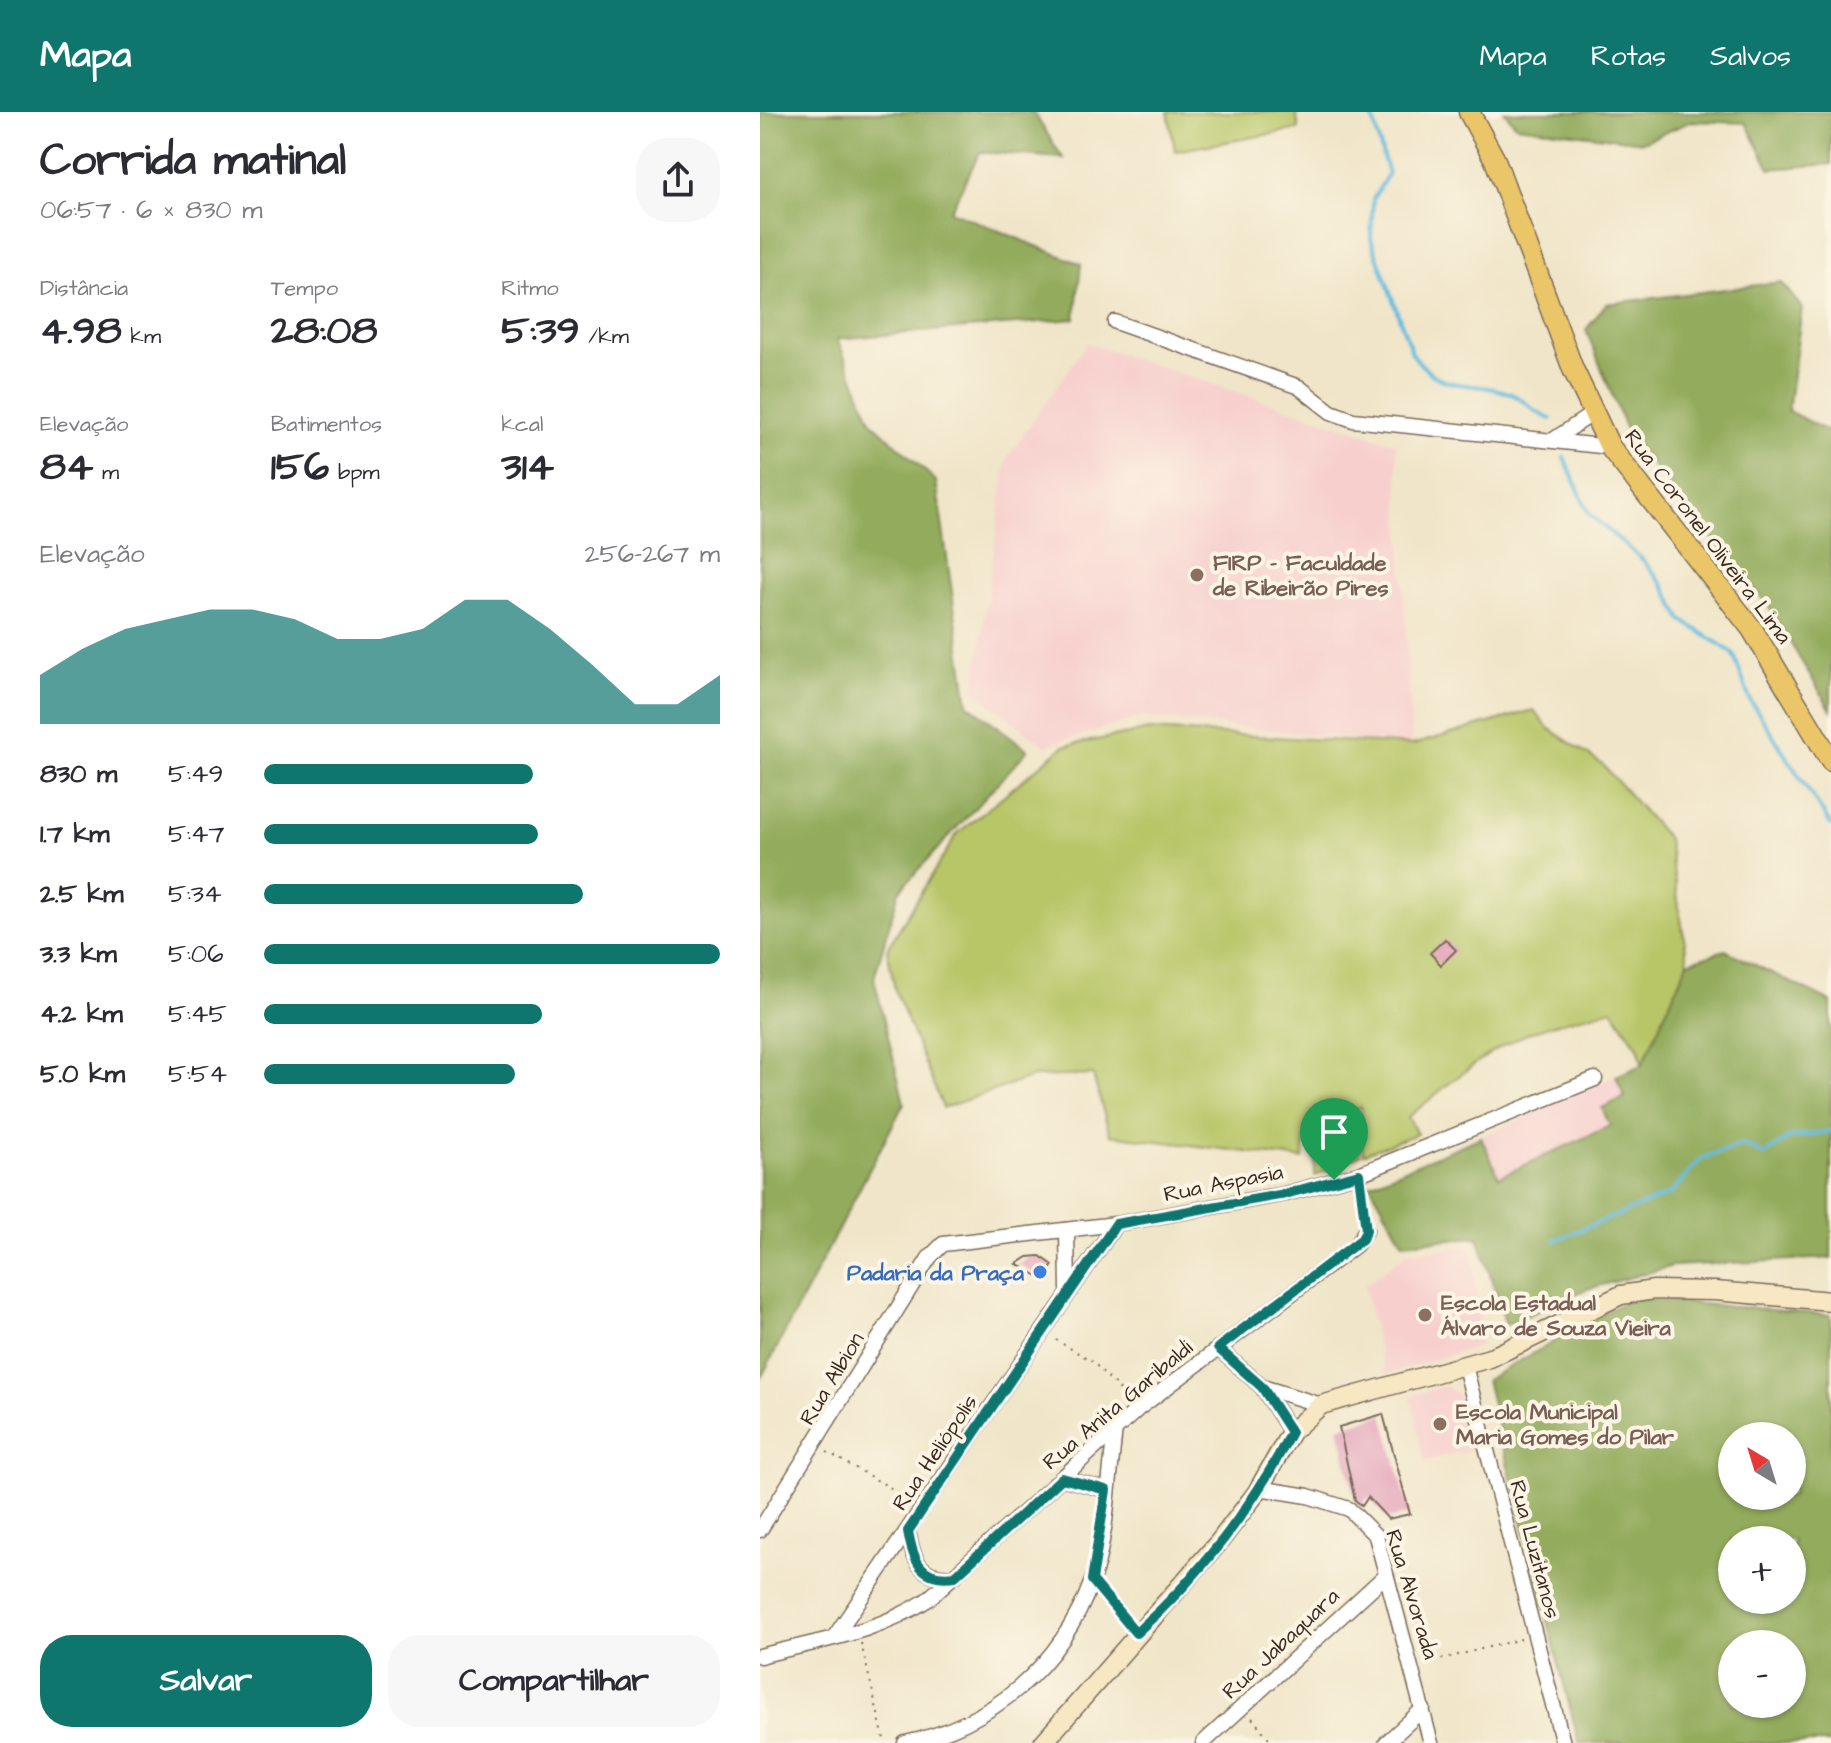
<!DOCTYPE html>
<html lang="pt">
<meta charset="utf-8">
<style>
body{margin:0;font-family:"Architects Daughter",sans-serif;background:#f7f7f7;color:#2b2b33;height:100vh;display:flex;flex-direction:column;font-size:30px;white-space:nowrap}
*{box-sizing:border-box;margin:0}
p{font-size:26px;color:#7c7c81}
.icon{flex:none;width:44px;height:44px;fill:none;stroke:currentColor;stroke-width:2;stroke-linecap:round;stroke-linejoin:round}
.map{position:relative;flex:1;overflow:hidden}
.drawer{display:flex;flex-direction:column;background:#fff;width:760px}
.drawer>*{flex:none}
.needle{width:52px;rotate:322deg}
.tools{position:absolute;left:958px;top:1310px;display:grid;gap:16px}
.tools a{display:grid;place-items:center;width:88px;height:88px;border-radius:50%;background:#fff;box-shadow:0 2px 6px #0004;font-size:40px}
.pin{position:absolute;display:grid;place-items:center;width:68px;height:68px;color:#fff;margin:-82px -34px;border-radius:50% 50% 50% 0;rotate:-45deg;box-shadow:0 0 8px #0007}
.pin .icon{rotate:45deg}
.round{display:grid;place-items:center;flex:none;width:84px;height:84px;border-radius:32px;background:#f7f7f7}
.summary{display:flex;align-items:center;justify-content:space-between;height:136px;padding:0 40px}
h1{font-size:44px;font-weight:700;line-height:60px}
.figures{display:grid;grid-template-columns:repeat(3,1fr);gap:12px;height:136px;padding:8px 40px}
.figures div{display:grid;align-content:center}
.figures b{font-size:40px;font-weight:700}
.figures small{font-size:22px;font-weight:400}
.figures p{font-size:22px}
.chart{height:224px;padding:16px 40px}
.chart p{display:flex;justify-content:space-between}
.chart svg{width:100%;height:144px;margin-top:8px;fill:#0f766e;opacity:.7}
.button{display:flex;gap:16px;margin-top:auto;padding:16px 40px}
.button a{flex:1;height:92px;border-radius:32px;background:#0f766e;color:#fff;font-size:32px;font-weight:700;line-height:92px;text-align:center}
.button a+a{background:#f7f7f7;color:#2b2b33}
ul{padding:0 40px;list-style:none;font-size:26px}
li{display:grid;grid-template-columns:128px 96px 1fr;align-items:center;height:60px}
li i{height:20px;border-radius:10px;background:#0f766e}
header{display:flex;align-items:center;gap:48px;box-sizing:border-box;height:112px;padding:0 40px;background:#0f766e;color:#fff}
header strong{font-size:38px}
nav{display:flex;gap:44px;margin-inline-start:auto;font-size:28px}
main{display:flex;flex:1;min-height:0}
.map>svg:first-child{display:block}
.built{fill:#f7d0cd}
.green{fill:#b8c668;stroke:#7a7843;stroke-width:2}
.forest{fill:#92ab5c;stroke:#666a3d;stroke-width:2;fill-rule:evenodd}
.lines{fill:none;stroke-linecap:round;stroke-linejoin:round}
.stream{stroke:#5fbadd;stroke-width:4}
.building{fill:#de90b0}
.street-casing{stroke:#7a6b5a;stroke-width:17}
.secondary-casing{stroke:#7a6b5a;stroke-width:21}
.primary-casing{stroke:#7a6b5a;stroke-width:23}
.path{stroke:#7a6b5a;stroke-width:2;stroke-dasharray:2 6;stroke-linecap:butt}
.street{stroke:#fff;stroke-width:14}
.secondary{stroke:#f7e8c3;stroke-width:18}
.primary{stroke:#ebc669;stroke-width:20}
.route-casing{stroke:#fff;stroke-width:16}
.route{stroke:#0f766e;stroke-width:10}
.education-dot{fill:#8d6e63;stroke:#fcf5e5;stroke-width:3}
.shop-dot{fill:#3f7fe0;stroke:#fcf5e5;stroke-width:3}
.labels{text-anchor:middle;stroke-width:8;stroke-linejoin:round;paint-order:stroke}
.street-label{font-size:22px;fill:#3b2a1e;stroke:#fcf5e5}
.education-label{font-size:22px;font-weight:bold;fill:#785e54;stroke:#fcf5e5;text-anchor:start}
.shop-label{font-size:22px;font-weight:bold;fill:#366cbe;stroke:#fcf5e5;text-anchor:end}
</style>
<header>
<strong>Mapa</strong>
<nav><a>Mapa</a><a>Rotas</a><a>Salvos</a></nav>
</header>
<main>
<section class="drawer">
<div class="summary"><div><h1>Corrida matinal</h1><p>06:57 · 6 × 830 m</p></div><a class="round"><svg class="icon" aria-label="share" viewBox="0 0 24 24"><path d="M12 15V3M7 8l5-5 5 5M5 13v7h14v-7"/></svg></a></div>
<div class="figures">
<div><p>Distância</p><b>4.98<small> km</small></b></div>
<div><p>Tempo</p><b>28:08</b></div>
<div><p>Ritmo</p><b>5:39<small> /km</small></b></div>
</div>
<div class="figures">
<div><p>Elevação</p><b>84<small> m</small></b></div>
<div><p>Batimentos</p><b>156<small> bpm</small></b></div>
<div><p>kcal</p><b>314</b></div>
</div>
<div class="chart"><p><span>Elevação</span>256–267 m</p>
<svg viewBox="0 0 160 44" preserveAspectRatio="none"><path d="M0 44V29L10 21L20 15L30 12L40 9L50 9L60 12L70 18L80 18L90 15L100 6L110 6L120 15L130 26L140 38L150 38L160 29V44z"/></svg>
</div>
<ul>
<li><b>830 m</b>5:49<i style="width:59%"></i></li>
<li><b>1.7 km</b>5:47<i style="width:60%"></i></li>
<li><b>2.5 km</b>5:34<i style="width:70%"></i></li>
<li><b>3.3 km</b>5:06<i style="width:100%"></i></li>
<li><b>4.2 km</b>5:45<i style="width:61%"></i></li>
<li><b>5.0 km</b>5:54<i style="width:55%"></i></li>
</ul>
<div class="button"><a>Salvar</a><a>Compartilhar</a></div>
</section>
<div class="map">
<svg width="1071" height="1631" viewBox="0 0 1071 1631">
<rect width="100%" height="100%" fill="#fcf5e5"/>
<filter id="ink" filterUnits="userSpaceOnUse"><feTurbulence type="fractalNoise" baseFrequency=".0125" numOctaves="2"/><feDisplacementMap in="SourceGraphic" scale="16" xChannelSelector="R" yChannelSelector="G"/><feConvolveMatrix kernelMatrix="1 2 1 2 8 2 1 2 1" color-interpolation-filters="sRGB"/></filter>
<filter id="wash" filterUnits="userSpaceOnUse"><feTurbulence type="fractalNoise" baseFrequency=".006" numOctaves="4" result="noise"/><feDisplacementMap in="SourceGraphic" scale="32" xChannelSelector="R" yChannelSelector="G"/><feGaussianBlur stdDeviation="1.8" result="paint"/><feColorMatrix in="noise" values="0 0 0 0 0 0 0 0 0 0 0 0 0 0 0 0 0 1.4 0 .05"/><feComposite in="paint" operator="in"/></filter>
<g filter="url(#wash)">
<rect width="100%" height="100%" fill="#f0e5c8"/>
<!-- built -->
<path class="built" d="M327,231l309,101 16,301 -270,-28 -97,29 -71,-55 33,-233z
M856,964l9,21 -15,29 -112,51 -17,-40z
M712,1135l9,98 -96,30 -21,-89 45,-34z
M685,1274l12,8 13,57 -46,10 -13,-65z"/>
<!-- green -->
<path class="green" d="M408,0h128l3,17 -124,22z
M774,598l13,17 56,38 65,74 20,123 -46,103 -3,-16 -27,-40c-28,8 -56,13 -83,24 -45,18 -84,55 -121,84l9,17 -54,20 -2,-47 -55,20 -3,32 -193,-24 -17,-60 -60,2 -90,31 -48,-118 -8,-41 70,-115 107,-88 86,-16 262,15z
M597,1004l3,39 -45,21 -1,-43z"/>
<!-- forest -->
<path class="forest" d="M0,0h273l30,46 -83,-6 -30,59 131,53 -6,55 -238,20 35,83 64,59 32,223 60,46 -129,141 -25,87 30,125 -144,277z
M744,0h327v52l-61,5 -24,-46 -54,-2 -49,21 -126,-16z
M1021,170l21,26 -14,103 43,22v277l-64,-106 -138,-167 -43,-107 20,-26z
M965,838l106,52v256l-158,8 -86,23 -81,36 -28,-88 -75,6 -33,-59 111,-47 18,40 111,-51 -8,-18 23,-11 -9,-21 26,-11 46,-103z
M871,1186l200,17v428h-252l-93,-363zM972,1324h60v60h-60zM972,1428h60v60h-60zM972,1532h60v60h-60z"/>
<g class="lines">
<!-- stream -->
<path class="stream" d="M611,0l17,62 -15,25 -2,40 41,114c30,44 56,25 97,40 15,5 25,21 42,26
M804,345l25,57 54,46 21,26 18,34 51,33 17,47 81,125
M795,1128l115,-46 31,-35 41,-15 23,11 23,-17 43,-7"/>
</g>
<g id="blocks">
<!-- building -->
<path class="building" d="M685,827l11,11 -15,15 -11,-12z
M280,1144l13,9 -9,14 -27,-15 11,-7z
M623,1302l27,100 -22,5 -20,-22 -6,9 -7,-6 -16,-73z"/>
</g>
</g>
<g filter="url(#ink)">
<use href="#blocks" fill-opacity="0" stroke="#7a6b5a" stroke-width="2"/>
<g class="lines">
<defs>
<path id="street" d="M355,210l184,65 32,25 22,8 257,27
M793,328l42,-28
M307,1118l1,59
M458,1236l44,39 29,45
M705,1254l98,377
M502,1275l59,18
M302,1366l44,12
M499,1376l49,8 41,13 27,27 55,207
M0,1418l169,-272 14,-14 173,-20 169,-30 74,-20 236,-95
M148,1419c5,30 13,49 47,45
M75,1524l281,-412
M0,1544c57,-15 117,-23 167,-56l211,-191 218,-164 10,-15
M145,1631c87,-18 156,-77 187,-162 15,-41 17,-107 23,-151
M443,1631l183,-168
M626,1631l37,-34"/>
<path id="secondary" d="M283,1631l176,-201 38,-50 34,-60 30,-27 169,-47 131,-63 33,-5 61,1 116,10"/>
<path id="primary" d="M709,0l26,48 78,209 37,78 142,182 79,132"/>
</defs>
<!-- street casing -->
<use href="#street" class="street-casing"/>
<!-- secondary casing -->
<use href="#secondary" class="secondary-casing"/>
<!-- primary casing -->
<use href="#primary" class="primary-casing"/>
<!-- path -->
<path class="path" d="M600,1075l4,29
M296,1228l36,21 36,37
M67,1340l85,48
M344,1482l24,28
M101,1531l24,100
M666,1551l95,-24
M492,1606l21,25"/>
<!-- street -->
<use href="#street" class="street"/>
<!-- secondary -->
<use href="#secondary" class="secondary"/>
<!-- primary -->
<use href="#primary" class="primary"/>
</g>
</g>
<g class="lines" filter="url(#ink)">
<defs>
<path id="route" d="M599,1062l7,56 -4,9 -144,109 44,39 29,45c-37,74 -93,146 -155,201l-44,-53 14,-90 -44,-12 -107,98c-34,5 -42,-15 -47,-45l208,-307 169,-30z"/>
</defs>
<!-- route casing -->
<use href="#route" class="route-casing"/>
<!-- route -->
<use href="#route" class="route"/>
</g>
<!-- markers -->
<g class="education-dot">
<circle cx="437" cy="463" r="8"/>
<circle cx="665" cy="1203" r="8"/>
<circle cx="680" cy="1312" r="8"/>
</g>
<circle class="shop-dot" cx="280" cy="1160" r="8"/>
<g class="labels">
<!-- street labels -->
<g class="street-label">
<text transform="translate(949 424) rotate(53)" y="8">Rua Coronel Oliveira Lima</text>
<text transform="translate(463 1070) rotate(-11)" y="8">Rua Aspasia</text>
<text transform="translate(71 1266) rotate(-59)" y="8">Rua Albion</text>
<text transform="translate(357 1292) rotate(-40)" y="8">Rua Anita Garibaldi</text>
<text transform="translate(174 1340) rotate(-56)" y="8">Rua Heliópolis</text>
<text transform="translate(776 1437) rotate(75)" y="8">Rua Luzitanos</text>
<text transform="translate(653 1482) rotate(73)" y="8">Rua Alvorada</text>
<text transform="translate(520 1531) rotate(-43)" y="8">Rua Jabaquara</text>
</g>
<!-- education labels -->
<g class="education-label">
<text x="453" y="458">FIRP - Faculdade<tspan x="453" dy="25">de Ribeirão Pires</tspan></text>
<text x="681" y="1198">Escola Estadual<tspan x="681" dy="25">Álvaro de Souza Vieira</tspan></text>
<text x="696" y="1307">Escola Municipal<tspan x="696" dy="25">Maria Gomes do Pilar</tspan></text>
</g>
<!-- shop labels -->
<g class="shop-label">
<text x="264" y="1168">Padaria da Praça</text>
</g>
</g>
</svg>
<div class="tools">
<a><svg class="needle" viewBox="-14 -14 28 28"><path d="M0-13l5 13h-10z" fill="#e53935"/><path d="M0 13l5-13h-10z" fill="#7c7c81"/></svg></a>
<a>+</a>
<a>−</a>
</div>
<div class="pin" style="left:574px;top:1068px;background:#1e9e55"><svg class="icon" aria-label="arrive" viewBox="0 0 24 24"><path d="M6 21V4h12l-3 4 3 4H6"/></svg></div>
</div>
</main>
